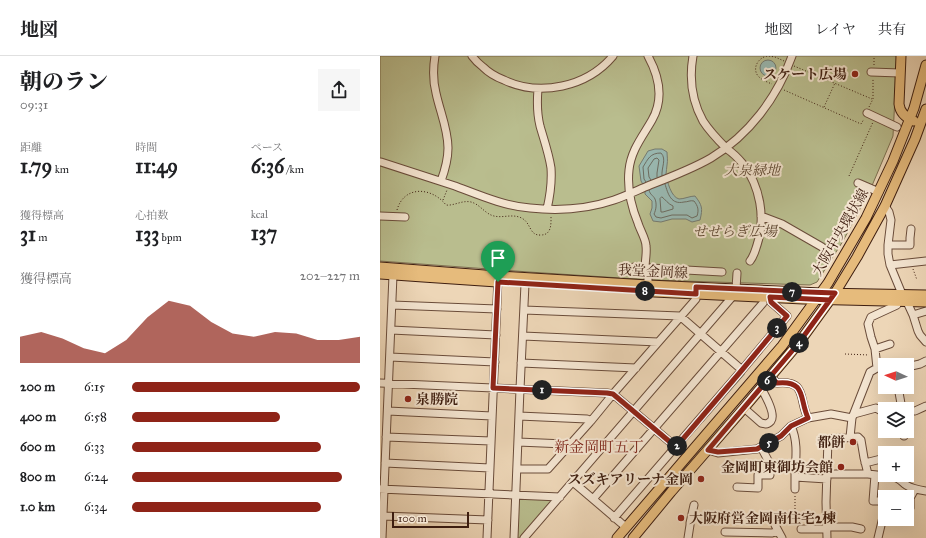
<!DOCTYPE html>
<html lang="ja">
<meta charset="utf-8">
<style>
body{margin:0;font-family:"IM FELL Great Primer","Noto Serif JP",serif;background:#f6f6f6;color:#202124;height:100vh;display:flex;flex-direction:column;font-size:15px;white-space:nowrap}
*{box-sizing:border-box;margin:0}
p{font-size:13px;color:#757577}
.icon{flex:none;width:22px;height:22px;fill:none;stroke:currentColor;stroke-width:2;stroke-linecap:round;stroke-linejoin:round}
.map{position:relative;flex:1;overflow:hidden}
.side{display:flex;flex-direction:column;background:#fff;width:380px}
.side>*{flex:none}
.needle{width:26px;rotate:273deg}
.controls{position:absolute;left:498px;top:302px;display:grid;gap:8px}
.controls a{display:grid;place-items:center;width:36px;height:36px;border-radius:0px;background:#fff;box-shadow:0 4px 16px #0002;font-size:20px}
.scale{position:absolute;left:12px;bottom:10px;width:77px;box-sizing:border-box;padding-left:4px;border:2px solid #3e1e10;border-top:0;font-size:11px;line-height:14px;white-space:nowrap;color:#3e1e10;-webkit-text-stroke:3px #f3e4d0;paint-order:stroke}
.pin{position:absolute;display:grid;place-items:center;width:34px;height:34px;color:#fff;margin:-41px -17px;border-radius:50% 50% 50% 0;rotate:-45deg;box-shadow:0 0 4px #0007}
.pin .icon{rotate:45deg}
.km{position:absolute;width:20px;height:20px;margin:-10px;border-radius:50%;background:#222;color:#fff;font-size:11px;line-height:20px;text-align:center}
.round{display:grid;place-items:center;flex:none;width:42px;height:42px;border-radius:0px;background:#f6f6f6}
.overview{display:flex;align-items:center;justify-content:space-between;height:68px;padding:0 20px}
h1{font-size:22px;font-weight:800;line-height:30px}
.figures{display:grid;grid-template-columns:repeat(3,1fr);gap:6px;height:68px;padding:4px 20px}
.figures div{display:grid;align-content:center}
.figures b{font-size:20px;font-weight:800}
.figures small{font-size:11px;font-weight:400}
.figures p{font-size:11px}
.chart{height:112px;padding:8px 20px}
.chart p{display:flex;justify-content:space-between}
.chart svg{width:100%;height:72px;margin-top:4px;fill:#8f2418;opacity:.7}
ul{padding:0 20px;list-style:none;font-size:13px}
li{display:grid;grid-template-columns:64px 48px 1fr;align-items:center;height:30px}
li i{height:10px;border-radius:5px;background:#8f2418}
header{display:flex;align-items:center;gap:24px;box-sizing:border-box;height:56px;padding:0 20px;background:#fff;border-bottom:1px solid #e0e0e0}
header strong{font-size:19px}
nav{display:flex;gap:22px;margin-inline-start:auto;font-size:14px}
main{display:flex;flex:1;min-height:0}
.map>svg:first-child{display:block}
.green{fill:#b9bd8e;stroke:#7c6e4f}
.water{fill:#99b9b2;stroke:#757b71}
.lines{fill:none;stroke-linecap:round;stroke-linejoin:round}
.shore{stroke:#6c6c61;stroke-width:1}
.stream{stroke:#757b71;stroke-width:1.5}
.minor-casing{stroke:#6a4c3a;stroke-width:9}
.major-casing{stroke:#3e1e10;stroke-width:11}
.path{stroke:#3e1e10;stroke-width:1;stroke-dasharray:1 2;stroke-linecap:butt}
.minor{stroke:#f3e4d0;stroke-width:7}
.major{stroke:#e6bb7c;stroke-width:9}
.route-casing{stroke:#fff;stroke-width:8}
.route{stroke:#8f2418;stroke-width:5}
.poi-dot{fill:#8f2418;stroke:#f3e4d0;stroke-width:1.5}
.labels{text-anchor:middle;stroke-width:4;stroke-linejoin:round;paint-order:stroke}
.poi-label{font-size:14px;font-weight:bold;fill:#3e1e10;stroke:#f3e4d0;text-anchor:end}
.park-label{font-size:14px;font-style:italic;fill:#5d4630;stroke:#f3e4d0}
.street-label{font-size:14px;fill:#3e1e10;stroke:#f3e4d0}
.neighbourhood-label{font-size:15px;fill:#7a1f14;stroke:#f3e4d0}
</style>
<header>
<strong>地図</strong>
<nav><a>地図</a><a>レイヤ</a><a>共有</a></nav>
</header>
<main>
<section class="side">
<div class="overview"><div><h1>朝のラン</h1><p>09:31</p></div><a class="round"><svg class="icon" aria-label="share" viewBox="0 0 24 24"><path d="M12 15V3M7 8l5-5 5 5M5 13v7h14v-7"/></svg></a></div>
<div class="figures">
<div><p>距離</p><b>1.79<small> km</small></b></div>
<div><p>時間</p><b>11:49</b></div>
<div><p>ペース</p><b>6:36<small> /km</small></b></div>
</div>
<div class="figures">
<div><p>獲得標高</p><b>31<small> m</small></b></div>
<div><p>心拍数</p><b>133<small> bpm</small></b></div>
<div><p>kcal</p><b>137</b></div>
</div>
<div class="chart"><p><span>獲得標高</span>202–227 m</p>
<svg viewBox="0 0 160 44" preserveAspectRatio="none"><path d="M0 44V28L10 25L20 29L30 35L40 38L50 30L60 16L70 6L80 9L90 19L100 26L110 28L120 25L130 26L140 30L150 30L160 28V44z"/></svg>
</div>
<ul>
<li><b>200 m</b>6:15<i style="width:100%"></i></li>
<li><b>400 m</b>6:58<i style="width:65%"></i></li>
<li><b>600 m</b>6:33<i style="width:83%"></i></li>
<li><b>800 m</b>6:24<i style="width:92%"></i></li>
<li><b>1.0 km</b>6:34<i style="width:83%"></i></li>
</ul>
</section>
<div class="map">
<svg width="546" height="482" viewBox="0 0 546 482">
<rect width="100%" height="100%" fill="#edd6b7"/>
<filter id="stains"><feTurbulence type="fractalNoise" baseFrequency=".005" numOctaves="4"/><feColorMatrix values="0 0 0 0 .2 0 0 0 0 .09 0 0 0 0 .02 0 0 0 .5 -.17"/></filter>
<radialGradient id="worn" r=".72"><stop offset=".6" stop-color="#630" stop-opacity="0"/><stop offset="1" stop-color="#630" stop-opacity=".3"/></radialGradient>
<!-- green -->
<path class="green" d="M0,0h517l-4,80 -22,52 -28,53 -26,41 -7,3 -159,-5 -122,-8 -149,-11z
M137,442h35l1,3 -32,37h-5z"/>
<!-- water -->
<path class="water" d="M380 12a8 8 0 1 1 16 0a8 8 0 1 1-16 0Z
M275,93h7l5,3c0,4 1,8 0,13 0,3 -1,6 -1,9 1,7 5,23 13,25 5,0 11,-3 16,-3 7,9 8,12 5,24l-8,2 -6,-3h-14l-11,3 -8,-1 -3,-7 2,-6v-7l-7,-7v-6l-4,-7 -2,-15 9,-15z"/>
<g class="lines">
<!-- shore -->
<path class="shore" d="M271,124l-2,-3 -1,-9 6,-9 3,-1 2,2 -2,13v4
M266,126l-2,-3 -1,-12c5,-8 7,-14 18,-14 6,6 0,15 1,23
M269,134c1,5 4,5 6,9 2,5 1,11 -1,15l2,3 5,1 11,-3h15l5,3 5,-2c2,-6 1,-10 -3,-15 -4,-1 -6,1 -10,1 -13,3 -16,-8 -19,-18
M282,141c3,2 6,7 11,9v3l-10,3h-2l-1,-13z"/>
<!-- stream -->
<path class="stream" d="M323,365l41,-47"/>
<defs>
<path id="minor" d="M55,0c-2,12 -2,25 1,37 4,19 12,36 12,55 0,12 -3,22 -7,33
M92,0c3,4 7,8 11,11 6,6 13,10 21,13 36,17 83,7 109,-24
M313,0c-4,23 -1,45 10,65 7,11 15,19 24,28 6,4 11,9 16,15 17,22 23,54 14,81 -2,6 -3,11 -7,16
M491,16l29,1
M158,33c-1,12 -1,25 2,37 4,14 9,28 11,42 1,14 -1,28 -4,41
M487,57l30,14
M1,106c24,8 49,16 74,24 24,9 49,20 75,22 28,3 58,1 84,-8 12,-4 24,-10 36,-15 21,-8 42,-16 61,-27 38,-23 66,-60 81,-102
M478,127l21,9
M505,150l4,6 2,8 -3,25v9l2,11 12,29 5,8 6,13 5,16 2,4 6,7
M0,160l25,1
M381,160l21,8 40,23
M508,189h22v-7l1,-9
M510,209l36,-4
M254,211l11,1c0,-7 2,-15 1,-22 0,-7 -6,-16 -8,-23 -7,-17 -11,-34 -9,-53 2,-20 14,-34 23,-50 12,-21 7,-44 -4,-64
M268,229v-15l2,-2 72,4
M356,233l1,-16
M12,249l105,4
M144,254l156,6 62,54
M533,259l13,-4
M11,274l105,5
M143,280l135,6
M495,293l15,-5
M10,301l105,5
M141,307l115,5
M527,311l13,-3 6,-3
M497,312l-2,-19 -4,-12 -3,-13 3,-7 26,-12v-3
M391,321l6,6c31,-3 21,16 31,35
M0,327l227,10 6,1 63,53
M518,331l4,22
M364,352l17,15 5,1c1,0 4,-2 5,-3 5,-7 -6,-26 -10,-33
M8,355l104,5
M527,355h8l11,-5
M474,358l22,-6 5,3h4
M139,360l68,3 4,2
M411,370c7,15 5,31 4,47 0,6 0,11 0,16
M524,375v5
M6,381l105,4
M470,381l2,-19 18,-46 7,-4 8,-2
M138,386l47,2 4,2
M328,394l10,3 39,-4 24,-13 10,-10 17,-8 23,-4 21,4
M5,407l105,5
M485,407l20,-5
M391,410l24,1
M137,413h31l43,-48 22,-27 83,-95v-9
M447,418h41l26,3c5,1 8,5 12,8 6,4 13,5 20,6
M495,419l-2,26h12
M415,421l32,2
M193,426l48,41 5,4
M357,431l21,1v-13h12l1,-9 -10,-19
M0,433l180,8
M213,443l170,-196
M527,454l3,-2v-10l5,-9
M3,460l105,4
M234,462l128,-148 45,-54 -16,-14 -1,-5
M395,469l7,13
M447,471h25l9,2
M421,473h26
M345,476l47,1 6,-2
M2,482l11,-263
M107,482l11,-260
M134,482l6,-149 5,-105
M144,482l209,-242
M308,482l2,-13v-2l4,-18
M447,482l-1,-36 2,-63 30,-2 3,3 3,18 4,16
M498,482l5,-21 2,-3"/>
<path id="major" d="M521,0l-2,48c1,9 7,14 15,17
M0,211l118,9 150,9 173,8 105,2
M0,218l43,3 74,5
M274,236l149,7 123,3
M237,482l165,-192 46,-63 38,-65 27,-57 21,-53 12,-43
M253,482l38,-46 73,-84 54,-64 37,-51 22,-36 28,-51 30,-67 11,-30"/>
</defs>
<!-- minor casing -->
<use href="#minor" class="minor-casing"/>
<!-- major casing -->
<use href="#major" class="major-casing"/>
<!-- path -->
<path class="path" d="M387,0c-9,2 -15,12 -9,20 4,4 9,6 14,8
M389,0l6,1 9,4
M494,9v-9
M414,10l78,33
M404,34l77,34 3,-5
M444,51l11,-24
M489,51l4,-8v-20
M469,120l24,-54
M63,144l4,-10
M17,154c7,-25 35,-23 49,-5 8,1 16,-5 25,-3 8,2 13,10 20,13 9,4 19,-1 28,2 13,4 9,19 22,18 11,0 10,-12 10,-19
M533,213l4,11
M465,298l24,1
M415,440v21l2,8
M531,459l2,11"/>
<!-- minor -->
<use href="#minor" class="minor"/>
<!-- major -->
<use href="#major" class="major"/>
</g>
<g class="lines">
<defs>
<path id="route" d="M118,226l-5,106 114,5 6,1 63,53 66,-77 45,-54 -16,-14 -1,-5 60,3 -32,44 -28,33 7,6c30,-3 22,16 31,35l-17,8 -10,10 -24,13 -39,3 -10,-2 90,-106 37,-51 -27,-1 -112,-5v7l-198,-12"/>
</defs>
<!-- route casing -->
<use href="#route" class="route-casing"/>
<!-- route -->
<use href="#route" class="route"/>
</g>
<!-- markers -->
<g class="poi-dot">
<circle cx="475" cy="18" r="4"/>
<circle cx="28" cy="343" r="4"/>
<circle cx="473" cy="386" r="4"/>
<circle cx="461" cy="411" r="4"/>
<circle cx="321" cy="423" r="4"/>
<circle cx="301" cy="462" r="4"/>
</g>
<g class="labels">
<!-- poi labels -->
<g class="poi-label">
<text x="467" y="23">スケート広場</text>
<text x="36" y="348" text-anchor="start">泉勝院</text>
<text x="465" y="391">都餅</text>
<text x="453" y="416">金岡町東御坊会館</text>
<text x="313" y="428">スズキアリーナ金岡</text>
<text x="309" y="467" text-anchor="start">大阪府営金岡南住宅2棟</text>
</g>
<!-- park labels -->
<g class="park-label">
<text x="372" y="119">大泉緑地</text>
<text x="355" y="180">せせらぎ広場</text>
</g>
<!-- street labels -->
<g class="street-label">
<text transform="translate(460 176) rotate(-60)" y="5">大阪中央環状線</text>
<text transform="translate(273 215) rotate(3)" y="5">我堂金岡線</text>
</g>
<!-- neighbourhood labels -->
<g class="neighbourhood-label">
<text x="219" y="396">新金岡町五丁</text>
</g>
</g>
<rect width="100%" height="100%" filter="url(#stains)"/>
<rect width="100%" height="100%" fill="url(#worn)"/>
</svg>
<div class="controls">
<a><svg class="needle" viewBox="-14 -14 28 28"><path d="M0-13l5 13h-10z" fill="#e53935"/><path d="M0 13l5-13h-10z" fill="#757577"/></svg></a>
<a><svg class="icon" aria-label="layers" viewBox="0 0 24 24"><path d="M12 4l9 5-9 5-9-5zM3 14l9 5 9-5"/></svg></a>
<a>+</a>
<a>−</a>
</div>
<div class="scale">100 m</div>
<div class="pin" style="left:118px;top:226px;background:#1e9e55"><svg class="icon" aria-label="arrive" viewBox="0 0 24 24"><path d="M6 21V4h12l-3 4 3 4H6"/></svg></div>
<b class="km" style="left:162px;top:334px">1</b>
<b class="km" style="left:297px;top:390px">2</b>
<b class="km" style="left:397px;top:272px">3</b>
<b class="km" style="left:419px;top:287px">4</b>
<b class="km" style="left:389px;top:387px">5</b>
<b class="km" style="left:387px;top:325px">6</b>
<b class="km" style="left:412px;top:236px">7</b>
<b class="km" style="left:265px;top:235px">8</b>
</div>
</main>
